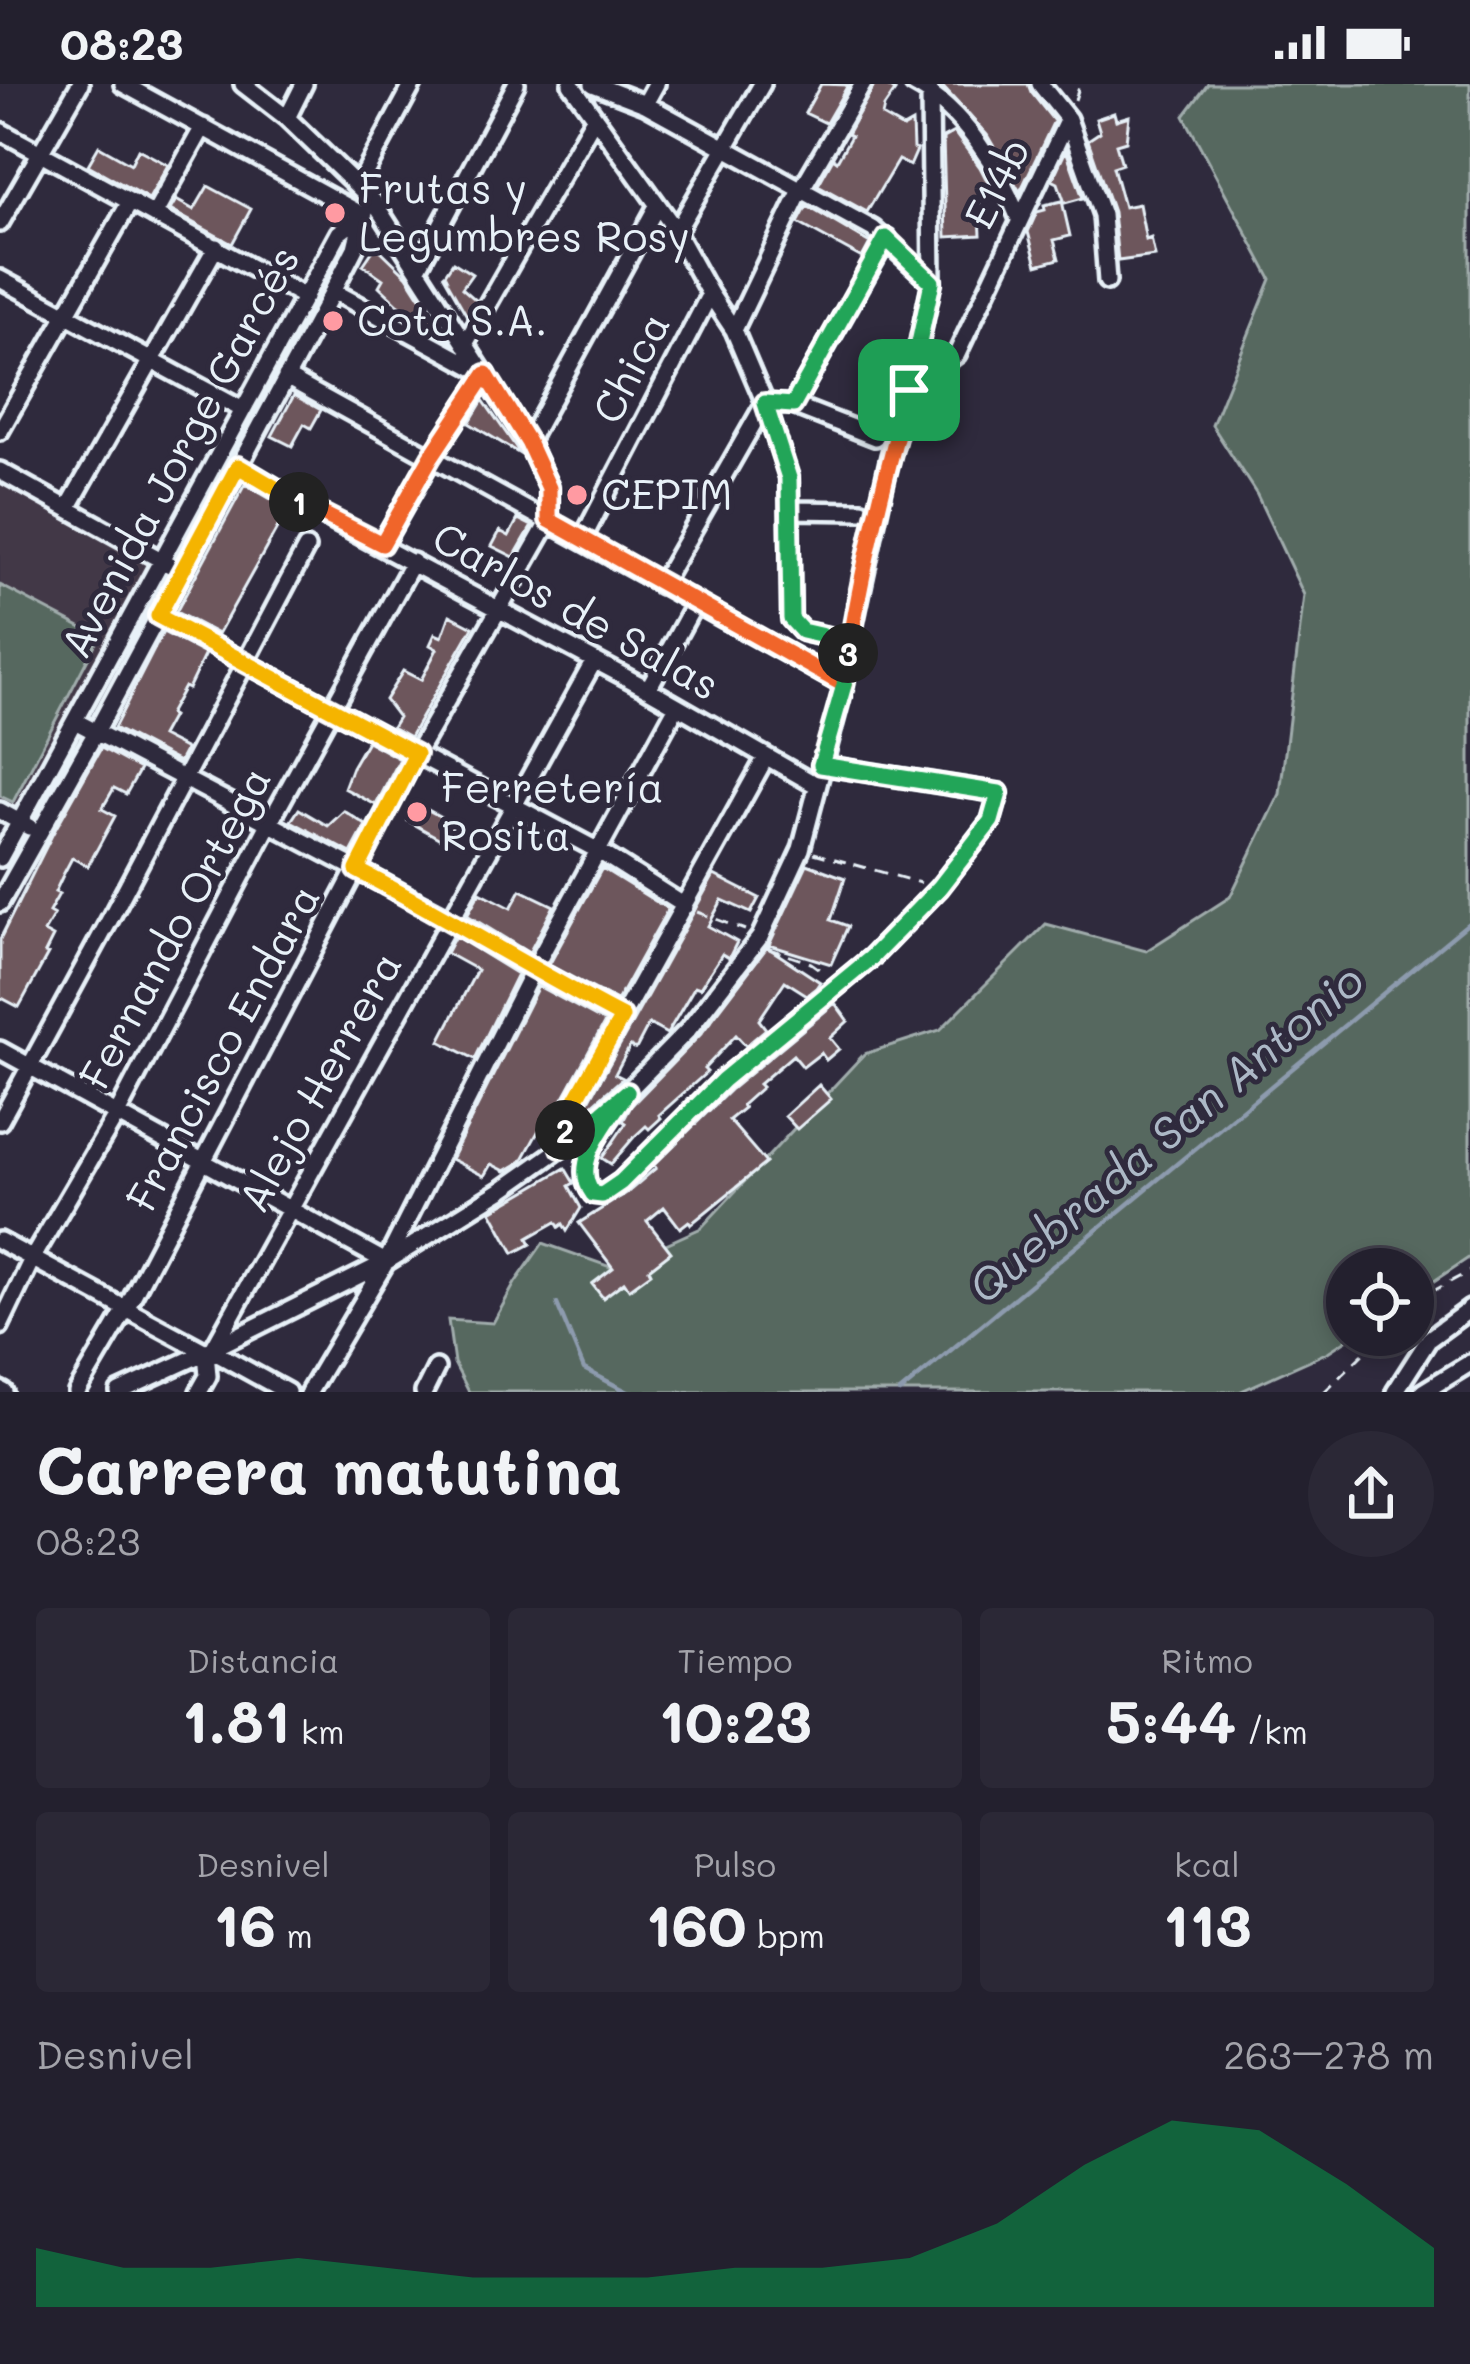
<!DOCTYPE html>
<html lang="es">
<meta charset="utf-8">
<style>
body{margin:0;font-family:Mali,sans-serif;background:#2b2836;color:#f1f3f6;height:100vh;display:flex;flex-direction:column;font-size:45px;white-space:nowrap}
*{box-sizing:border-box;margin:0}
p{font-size:39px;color:#a3a3aa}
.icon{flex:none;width:66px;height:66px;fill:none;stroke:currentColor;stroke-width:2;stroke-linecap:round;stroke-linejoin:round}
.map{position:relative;height:1308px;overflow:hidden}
.panel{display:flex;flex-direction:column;background:#23202e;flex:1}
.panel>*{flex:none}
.buttons{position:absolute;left:1326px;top:1164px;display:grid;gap:24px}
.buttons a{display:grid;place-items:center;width:108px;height:108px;border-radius:50%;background:#23202e;box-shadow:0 6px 18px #0003,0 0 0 3px #403e4a;font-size:60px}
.pin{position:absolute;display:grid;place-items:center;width:102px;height:102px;color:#fff;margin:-51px;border-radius:24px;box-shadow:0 6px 18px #0006}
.km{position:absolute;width:60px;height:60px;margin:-30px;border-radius:50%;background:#222;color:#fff;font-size:33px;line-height:60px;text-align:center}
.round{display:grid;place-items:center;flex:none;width:126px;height:126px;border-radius:63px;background:#2b2836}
.headline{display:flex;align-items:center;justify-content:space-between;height:204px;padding:0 36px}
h1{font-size:66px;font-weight:700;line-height:90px}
.stats{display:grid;grid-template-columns:repeat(3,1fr);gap:18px;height:204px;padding:12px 36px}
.stats div{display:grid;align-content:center;border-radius:12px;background:#2b2836;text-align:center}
.stats b{font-size:60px;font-weight:700}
.stats small{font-size:33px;font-weight:400}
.stats p{font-size:33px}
.chart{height:336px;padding:24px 36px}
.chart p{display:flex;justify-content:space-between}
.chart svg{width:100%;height:216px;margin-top:12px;fill:#0b8043;opacity:.7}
.status{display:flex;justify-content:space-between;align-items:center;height:84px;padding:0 60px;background:#23202e;direction:ltr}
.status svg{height:33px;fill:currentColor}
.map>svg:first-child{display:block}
.built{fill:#423746}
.green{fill:#57685f;stroke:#a0acac;stroke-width:3}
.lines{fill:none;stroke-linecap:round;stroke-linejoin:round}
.stream{stroke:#8d9bae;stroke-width:4.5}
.building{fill:#6d565c;stroke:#e8f1f8;stroke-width:3}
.minor-casing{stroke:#e8f1f8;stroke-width:24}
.path{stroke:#e8f1f8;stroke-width:3;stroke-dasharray:12 9;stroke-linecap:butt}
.minor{stroke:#2f2a3d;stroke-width:15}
.split-1-casing{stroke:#fff;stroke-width:24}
.split-2-casing{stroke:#fff;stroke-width:24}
.split-3-casing{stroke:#fff;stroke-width:24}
.split-4-casing{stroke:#fff;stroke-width:24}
.split-1{stroke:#f0652b;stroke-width:15}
.split-2{stroke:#f5b400;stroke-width:15}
.split-3{stroke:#22a559;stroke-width:15}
.split-4{stroke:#22a559;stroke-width:15}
.poi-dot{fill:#ff9aa2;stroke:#2f2a3d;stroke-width:4.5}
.labels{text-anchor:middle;stroke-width:10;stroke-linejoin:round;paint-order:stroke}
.street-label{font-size:42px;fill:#e8f1f8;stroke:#2f2a3d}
.poi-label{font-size:42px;fill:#e8f1f8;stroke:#2f2a3d;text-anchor:start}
.water-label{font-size:45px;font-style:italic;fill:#acb8c6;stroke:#2f2a3d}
</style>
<div class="status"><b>08:23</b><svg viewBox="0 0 49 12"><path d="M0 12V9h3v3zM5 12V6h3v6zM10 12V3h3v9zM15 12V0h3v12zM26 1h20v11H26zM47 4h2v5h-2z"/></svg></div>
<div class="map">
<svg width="1470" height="1308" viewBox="0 0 1470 1308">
<rect width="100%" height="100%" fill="#2f2a3d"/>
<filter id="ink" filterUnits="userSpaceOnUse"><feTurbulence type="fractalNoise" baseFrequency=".00833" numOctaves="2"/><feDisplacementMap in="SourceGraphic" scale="24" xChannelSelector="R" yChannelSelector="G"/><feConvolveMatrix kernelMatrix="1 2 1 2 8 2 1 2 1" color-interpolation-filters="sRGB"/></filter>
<g filter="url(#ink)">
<!-- built -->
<path class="built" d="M0,397l152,82 -135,247 -17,-9z"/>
<!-- green -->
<path class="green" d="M1208,0h262v1173l-57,38v-26h-66v66h7l-26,17 -89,40h-770l-15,-29 -6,-43 45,3 22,-40 28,-40 70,25 88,-40 163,-174 76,-24 106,-106 100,27 84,-54 50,-103 24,-199 -47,-100 -45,-70 59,-146 -87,-163z
M0,501l99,52 -86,165 -13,-6z"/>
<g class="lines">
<!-- stream -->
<path class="stream" d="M557,1220l27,65 44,23
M900,1308l570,-470"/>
</g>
<!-- building -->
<path class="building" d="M821,0l27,1 -22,38 -21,-10z
M875,0h9l11,7 -11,16 -2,9 21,12 9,-5 1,25 4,2 -7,16 -12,-6 -31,52 -49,-27 15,-27 4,3 14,-25 -4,-2z
M940,0h88l3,8 23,29 -34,71 -33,-57z
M1114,29l2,7 13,-4 -3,25 -10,3 6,20 -9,3 11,40 15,-3 7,36 5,-2 4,18 -37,5 -5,-49 -25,-72 12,-8 -4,-13z
M954,48l26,35 15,29 -18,2 7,17 -4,1 1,19 -35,2 -3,-99z
M99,62l32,18 7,-15 30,16 -19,34 -61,-34z
M1066,66l17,48 -18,5 -7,-20 -6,-3z
M208,102l43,23 -19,35 -62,-34 6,-10 18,10z
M1062,117l8,35 -16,4 5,19 -22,6 -9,-33 9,-20 8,-2 -1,-5z
M807,122l63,37 -8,15 -64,-35z
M376,162l31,30 41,64 -50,-36 -19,-18 4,-7 -20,-14z
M453,178l19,12 -10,14 14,12 -9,16 -24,-42 3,2 -1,-2z
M294,311l27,15 -10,18 -7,-4 -12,22 -20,-10z
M483,316l37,53v1l-51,-31z
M245,400l43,25 -70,125 -42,-22z
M518,435l14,7 -18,31 -22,-11 8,-15 9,5z
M450,531l23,12 -63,110 -18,-10 6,-10 -13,-17 18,-29 18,9 16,-31 -7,-4 5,-11 7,3z
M163,548l42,22 -17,35 -4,-2 -15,27 3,2 -11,20 25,13 -7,13 -65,-34z
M367,657l33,18 -24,46 -32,-17 8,-21z
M101,664l39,21 -14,25 -12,-6 -12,21 13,7 -27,50 -16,-8 -9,17 -8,17 4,2 -10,18 5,3 -10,17 9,5 -8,16 3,1 -29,53 -19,-10v-58l52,-104z
M417,720l37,20 -10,17 -36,-20z
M299,725l29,17 16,-15 22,14 -15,28 -60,-32z
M807,780l38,14 -14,42 17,6 -17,38 -62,-19z
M602,784l66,41 -51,92 -68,-36z
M714,791l45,23 -8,15 -29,-13 -14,26 29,16 -8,16 -7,-4 -22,34 -5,-2 -28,48 -18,-10 -13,25 -6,-3 -15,28 8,4 -42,37z
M521,806l33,16 -25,47 -62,-38 13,-23 31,16z
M455,852l62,38 -42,85 -35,-18 37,-71 -31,-17z
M767,863l53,35 -4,6 -9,7 -22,-14 -26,39 7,9 -20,17 -10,-11 -32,34 3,3 -48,43 2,3 -12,11 -3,-3 -12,11 -23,27 -9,-6 24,-35 -3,-2 8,-15 70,-72z
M538,902l67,36 -46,84 -5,18 -9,-5 -23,42 -17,10 -14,-7 -7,12 -33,-17z
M835,919l13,18 -18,17 9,11 -13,11 -5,-7 -18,14 -10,-12 -34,29 3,3 -20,18 2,3 -15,12 37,43 -75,61 -2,-3 -9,7 -16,-21 -17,14 24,31 -22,17 2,4 -22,16 -5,-7 -21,16 -11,-14 21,-16 -34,-45 49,-31 28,-24 -2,-3 77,-76z
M819,1001l12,14 -34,30 -12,-13z
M565,1084l9,15 -5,3 12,22 -14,23 -4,-7 -4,3 -3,-5 -28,16 3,6 -17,9 -23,-42z"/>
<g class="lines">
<defs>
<path id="minor" d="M123,0l240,131
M571,0l99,138 40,72 24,36 31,73 24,74 2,142 11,12 48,11
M593,0l52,20 228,125 59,53
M914,0c49,26 85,84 105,135
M1040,0l28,35 34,96 5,66
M645,20l11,-20
M287,34l17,-34
M0,47l305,166
M358,102l55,-102
M154,131l49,-88
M0,139l80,-139
M676,148l86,-148
M418,184l98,-184
M0,195l243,131
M333,207l153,83 -54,83 -50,88
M734,246l67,-140 62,-106
M465,260l129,-226
M286,293l558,308
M909,306l48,-36 111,-235
M793,321l94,-167
M0,347l130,-229
M528,358l129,-236
M239,382l79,47 330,176 168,96
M0,387l181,100
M68,424l148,-261
M791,426l71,1
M582,456l128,-246
M661,501l104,-182 28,2 82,32
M158,532l439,234 88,56
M648,605l47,-86
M75,637l376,198 82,51 89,47
M0,727l29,16
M0,774l339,-625 26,-20
M0,819l96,-171 237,-441 22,-43 8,-33
M0,966l386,212
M619,1021c-16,26 -49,59 -26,89l9,1 19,-13 102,-102 148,-122 68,-70 52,-67 8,-28 -178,-28
M0,1037l110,-202 196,-371
M561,1064l8,-36 197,-355
M0,1157l206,111 2,24 -9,16
M0,1242l32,-67 85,-145 152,-290 144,-262
M0,1306l4,2
M77,1308l49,-83 290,-555 133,-233v-34l-21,-45 -154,-240 -87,-84 -44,-34
M119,1308l87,-40 180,-90 117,-73 58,-41 66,-56 61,-62 72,-93 41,-88 43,-164 6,-43 40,-186 19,-66 23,-108 -2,-189 -3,-9
M287,1308l-71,-39 -3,-4 381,-688
M309,1308l77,-130 147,-292 144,-264
M424,1308l12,-24
M1395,1308l34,-53 41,-30
M1423,1308l47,-29"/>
</defs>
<!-- minor casing -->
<use href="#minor" class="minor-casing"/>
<!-- path -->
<path class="path" d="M1075,16l5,-16
M814,769l106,30
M697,828l48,18
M769,865l42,14 15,11
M1413,1218l57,-31
M1324,1308l41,-40 9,-17"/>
<!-- minor -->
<use href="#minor" class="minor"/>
</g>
</g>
<g class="lines" filter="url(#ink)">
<defs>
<path id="split-1" d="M299,418l83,42 49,-87 55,-83 42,68 21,46v32l295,165c13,-99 38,-198 65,-295"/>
<path id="split-2" d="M299,418l-61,-36 -80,150 258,138 -59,116c90,47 175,100 265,147l-53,95 -4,18"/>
<path id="split-3" d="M565,1046l-4,18 66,-56c-17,28 -58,70 -34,102l9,1 19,-13 102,-102 148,-122 68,-70 52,-67 8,-28 -178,-28 23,-80 4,-32"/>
<path id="split-4" d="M848,569l2,-11 -48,-11 -11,-12 -2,-141 -24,-75 28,2 93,-167 46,44 -23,108"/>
</defs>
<!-- split-1 casing -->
<use href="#split-1" class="split-1-casing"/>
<!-- split-2 casing -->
<use href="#split-2" class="split-2-casing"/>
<!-- split-3 casing -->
<use href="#split-3" class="split-3-casing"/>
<!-- split-4 casing -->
<use href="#split-4" class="split-4-casing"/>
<!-- split-1 -->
<use href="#split-1" class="split-1"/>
<!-- split-2 -->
<use href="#split-2" class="split-2"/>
<!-- split-3 -->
<use href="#split-3" class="split-3"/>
<!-- split-4 -->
<use href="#split-4" class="split-4"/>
</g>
<!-- markers -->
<g class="poi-dot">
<circle cx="335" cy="129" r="12"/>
<circle cx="333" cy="237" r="12"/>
<circle cx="577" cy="411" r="12"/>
<circle cx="417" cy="728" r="12"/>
</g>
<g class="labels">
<!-- street labels -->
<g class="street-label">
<text transform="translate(997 99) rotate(-64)" y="15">E14b</text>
<text transform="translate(631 284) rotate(-63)" y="15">Chica</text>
<text transform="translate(180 368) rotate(-62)" y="15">Avenida Jorge Garcés</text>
<text transform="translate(576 527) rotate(29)" y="15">Carlos de Salas</text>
<text transform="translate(175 844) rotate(-62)" y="15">Fernando Ortega</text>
<text transform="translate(223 964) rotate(-62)" y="15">Francisco Endara</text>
<text transform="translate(320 998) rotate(-61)" y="15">Alejo Herrera</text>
</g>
<!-- poi labels -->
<g class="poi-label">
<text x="359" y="120">Frutas y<tspan x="359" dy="48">Legumbres Rosy</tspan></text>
<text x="357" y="252">Cota S.A.</text>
<text x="601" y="426">CEPIM</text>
<text x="441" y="719">Ferretería<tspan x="441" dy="48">Rosita</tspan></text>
</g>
<!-- water labels -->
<g class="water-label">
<text transform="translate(1166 1050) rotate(-40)" y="16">Quebrada San Antonio</text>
</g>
</g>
</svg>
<div class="buttons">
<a><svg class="icon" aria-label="locate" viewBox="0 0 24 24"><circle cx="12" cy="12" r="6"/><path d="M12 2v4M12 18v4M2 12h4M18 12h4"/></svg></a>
</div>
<div class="pin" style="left:909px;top:306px;background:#1e9e55"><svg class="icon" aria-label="arrive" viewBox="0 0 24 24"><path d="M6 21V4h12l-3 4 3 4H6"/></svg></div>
<b class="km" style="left:299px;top:418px">1</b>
<b class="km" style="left:565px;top:1046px">2</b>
<b class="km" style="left:848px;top:569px">3</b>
</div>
<section class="panel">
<div class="headline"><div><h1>Carrera matutina</h1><p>08:23</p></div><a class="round"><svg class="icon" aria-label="share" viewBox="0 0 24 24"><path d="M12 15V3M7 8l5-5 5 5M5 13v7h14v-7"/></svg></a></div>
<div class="stats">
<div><p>Distancia</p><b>1.81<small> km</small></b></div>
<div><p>Tiempo</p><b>10:23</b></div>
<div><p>Ritmo</p><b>5:44<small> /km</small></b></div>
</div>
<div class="stats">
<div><p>Desnivel</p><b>16<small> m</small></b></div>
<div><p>Pulso</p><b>160<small> bpm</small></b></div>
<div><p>kcal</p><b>113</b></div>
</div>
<div class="chart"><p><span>Desnivel</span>263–278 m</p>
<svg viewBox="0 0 160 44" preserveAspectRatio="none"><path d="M0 44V32L10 36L20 36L30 34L40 36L50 38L60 38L70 38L80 36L90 36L100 34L110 27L120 15L130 6L140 8L150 19L160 32V44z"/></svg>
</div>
</section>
